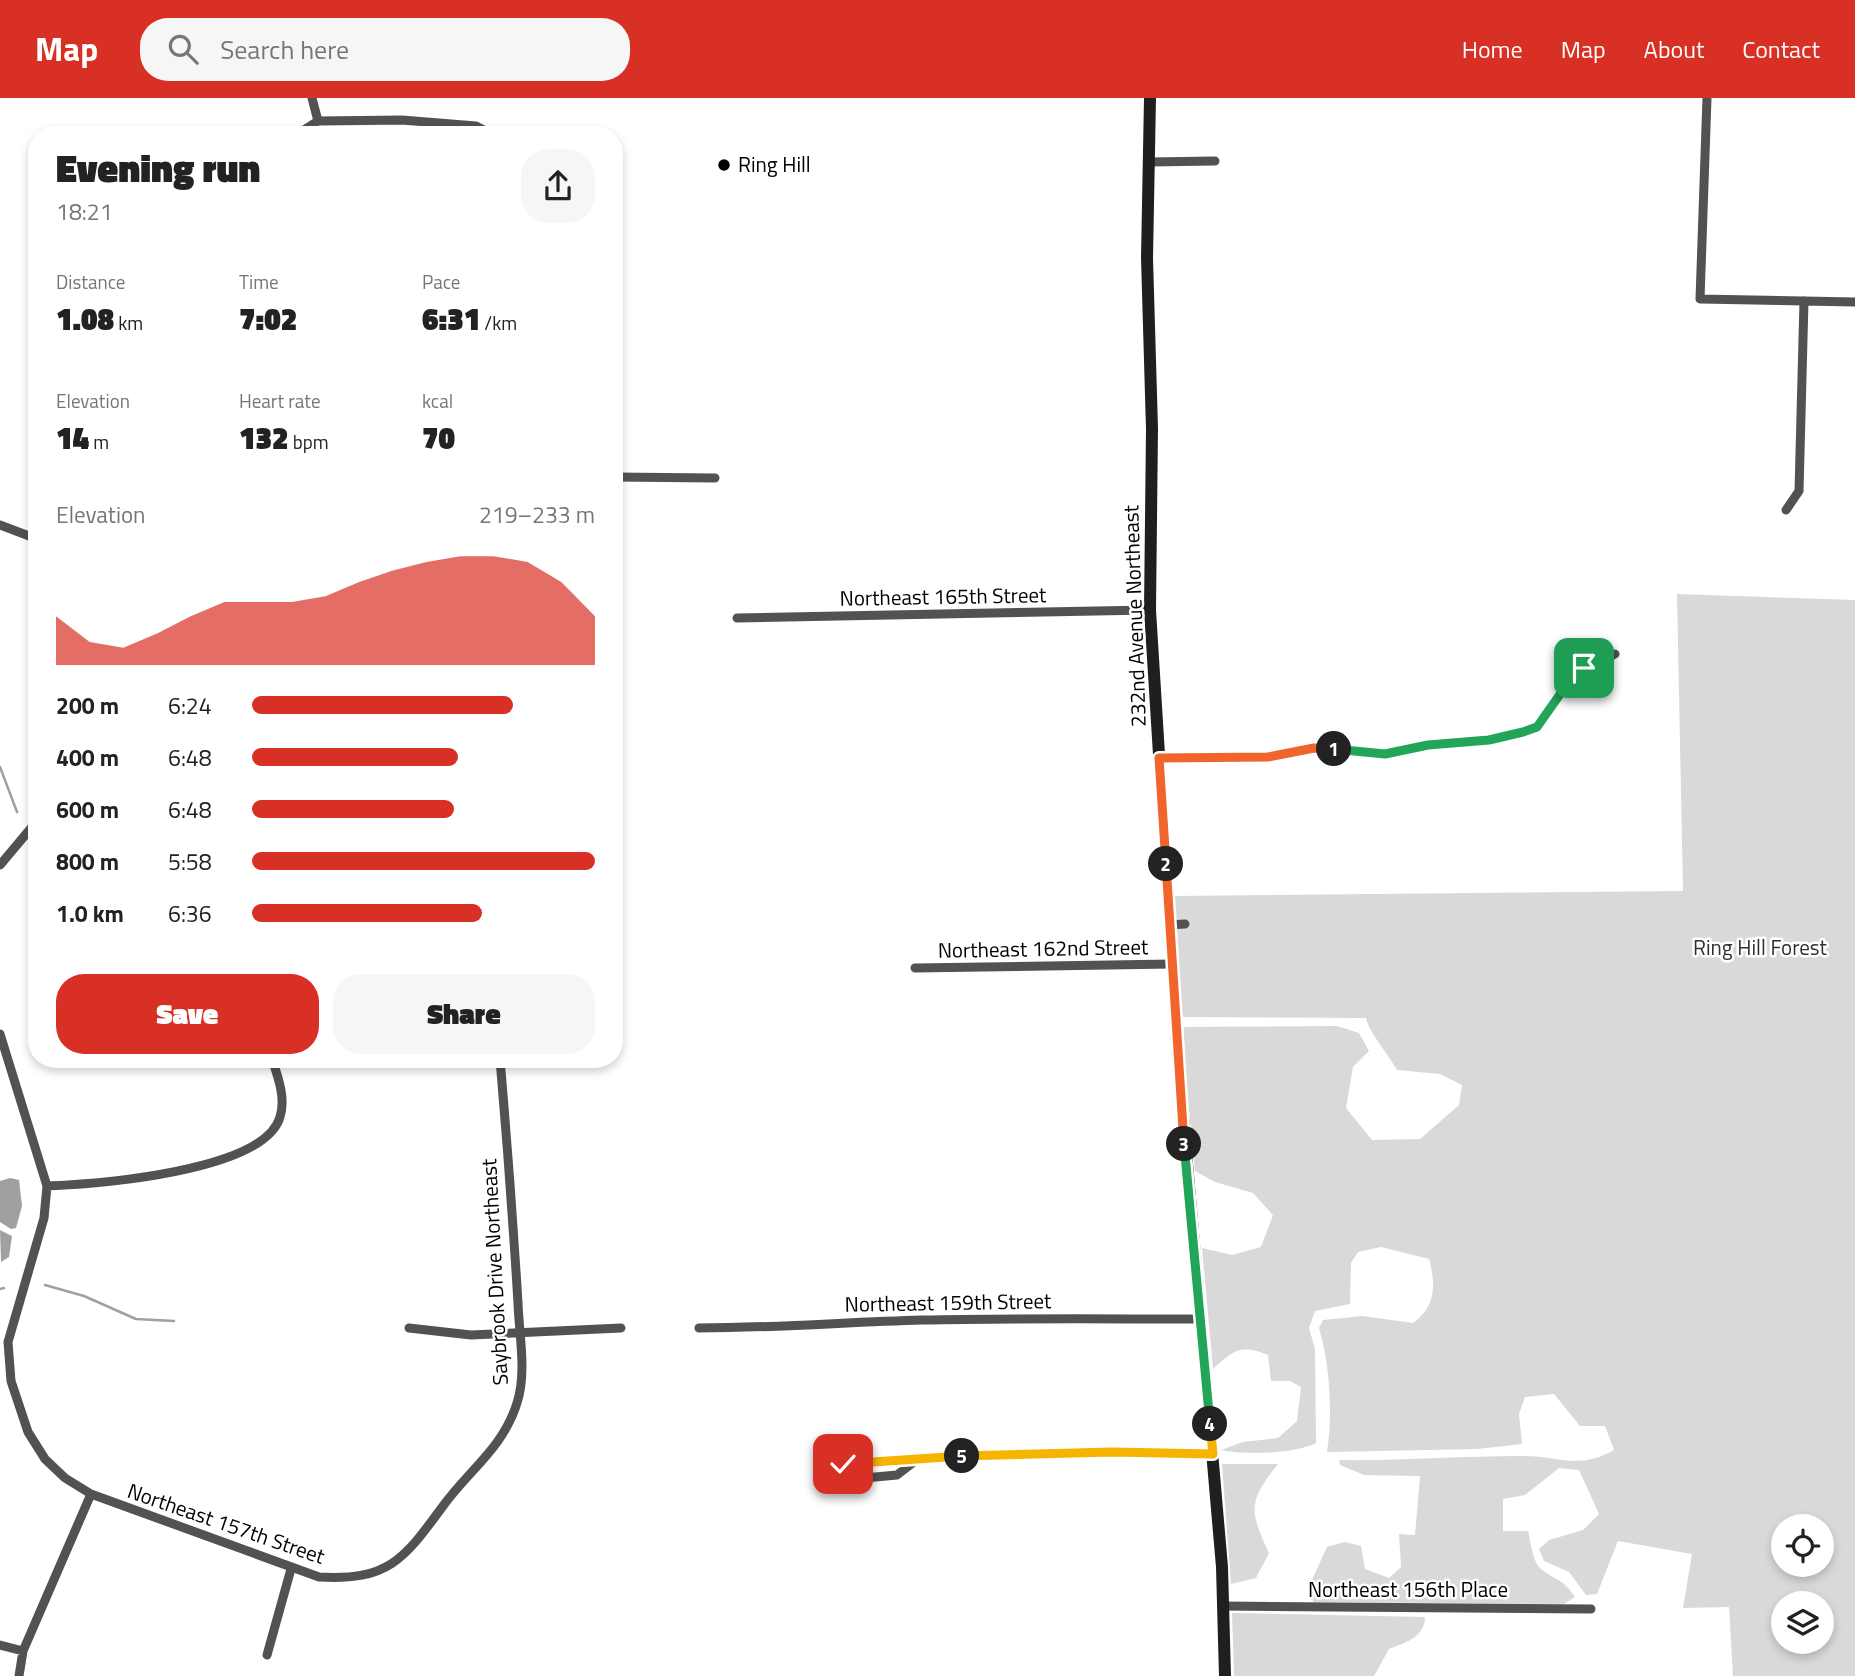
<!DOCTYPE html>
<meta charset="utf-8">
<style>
body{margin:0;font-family:"Titillium Web",sans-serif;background:#f6f6f6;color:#222;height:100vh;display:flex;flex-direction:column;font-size:26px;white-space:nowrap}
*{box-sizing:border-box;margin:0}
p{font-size:23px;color:#767676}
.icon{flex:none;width:38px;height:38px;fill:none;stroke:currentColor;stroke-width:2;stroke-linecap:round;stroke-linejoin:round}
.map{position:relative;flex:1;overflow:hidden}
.details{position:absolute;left:28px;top:28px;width:595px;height:942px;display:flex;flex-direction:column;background:#fff;border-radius:28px;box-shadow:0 4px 10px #0003}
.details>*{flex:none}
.controls{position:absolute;left:1771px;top:1416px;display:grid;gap:14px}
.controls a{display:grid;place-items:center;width:63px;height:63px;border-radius:50%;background:#fff;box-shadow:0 4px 10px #0003;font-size:35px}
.pin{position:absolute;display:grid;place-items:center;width:60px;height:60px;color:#fff;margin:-30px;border-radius:14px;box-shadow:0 4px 10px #0006}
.km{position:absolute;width:35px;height:35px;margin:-18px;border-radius:50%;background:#222;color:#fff;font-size:19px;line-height:35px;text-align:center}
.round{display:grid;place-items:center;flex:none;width:74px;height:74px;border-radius:28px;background:#f6f6f6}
.headline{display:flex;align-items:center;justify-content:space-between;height:119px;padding:0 28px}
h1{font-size:38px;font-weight:800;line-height:52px}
.figures{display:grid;grid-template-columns:repeat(3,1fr);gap:10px;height:119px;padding:7px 28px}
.figures div{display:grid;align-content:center}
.figures b{font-size:30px;font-weight:800}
.figures small{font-size:19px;font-weight:400}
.figures p{font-size:19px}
.chart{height:196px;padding:14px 28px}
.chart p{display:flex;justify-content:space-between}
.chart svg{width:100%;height:126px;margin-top:7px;fill:#d93025;opacity:.7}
.action{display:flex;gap:14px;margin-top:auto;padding:14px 28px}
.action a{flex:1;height:80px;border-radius:28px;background:#d93025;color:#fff;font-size:28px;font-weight:800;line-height:80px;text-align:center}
.action a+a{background:#f6f6f6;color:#222}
ul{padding:0 28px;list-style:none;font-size:23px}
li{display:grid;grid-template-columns:112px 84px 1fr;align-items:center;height:52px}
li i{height:18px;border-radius:9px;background:#d93025}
header{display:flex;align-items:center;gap:42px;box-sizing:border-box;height:98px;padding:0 35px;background:#d93025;color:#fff}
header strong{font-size:33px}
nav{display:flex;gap:38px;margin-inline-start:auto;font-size:24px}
.search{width:490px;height:63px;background:#f6f6f6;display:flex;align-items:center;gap:18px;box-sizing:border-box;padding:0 24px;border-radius:28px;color:#767676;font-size:26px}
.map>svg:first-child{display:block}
.green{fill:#d9d9d9;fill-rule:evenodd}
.water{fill:#a0a0a0}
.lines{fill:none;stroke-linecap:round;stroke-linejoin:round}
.stream{stroke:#a0a0a0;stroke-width:2.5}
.street{stroke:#525252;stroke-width:9}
.secondary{stroke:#1f1f1f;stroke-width:12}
.split-1-casing{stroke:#fff;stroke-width:14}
.split-2-casing{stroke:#fff;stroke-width:14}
.split-3-casing{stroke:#fff;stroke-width:14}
.split-4-casing{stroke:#fff;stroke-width:14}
.split-5-casing{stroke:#fff;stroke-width:14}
.split-6-casing{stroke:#fff;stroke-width:14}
.split-1{stroke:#22a559;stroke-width:9}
.split-2{stroke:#f0652b;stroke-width:9}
.split-3{stroke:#f0652b;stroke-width:9}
.split-4{stroke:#22a559;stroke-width:9}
.split-5{stroke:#f5b400;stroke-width:9}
.split-6{stroke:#f5b400;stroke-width:9}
.poi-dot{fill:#000;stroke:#fff;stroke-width:2.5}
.labels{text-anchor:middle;stroke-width:5;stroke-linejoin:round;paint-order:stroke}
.poi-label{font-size:21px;fill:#000;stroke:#fff;text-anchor:start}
.street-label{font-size:21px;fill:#000;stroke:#fff}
.park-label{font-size:21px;fill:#303030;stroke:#fff}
</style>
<header>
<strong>Map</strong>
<div class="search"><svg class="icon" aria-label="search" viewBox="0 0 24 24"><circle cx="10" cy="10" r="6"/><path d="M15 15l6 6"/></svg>Search here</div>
<nav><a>Home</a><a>Map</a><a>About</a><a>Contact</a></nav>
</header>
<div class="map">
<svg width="1855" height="1578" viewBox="0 0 1855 1578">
<rect width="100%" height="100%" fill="#fff"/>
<!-- green -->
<path class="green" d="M1677,496l178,6v1076h-122l-4,-69 -46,1 9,-54 -74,-13 -21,53 -11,1 -17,-23 -25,-11 -5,-12 10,-9 34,-10 16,-16 -20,-44 -20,-2 -34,27 -22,4v32h25c3,11 4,30 13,38 14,12 21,8 34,28l-11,7 -251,-2 -3,-18 17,-37 18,-5 16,4 4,23 24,9 12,-11 -2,-33 16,1 5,-59 -56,-1 -24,-10 -1,-5c61,1 121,-4 182,-4 38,-1 55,15 93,-6l-9,-24h-25l-26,-32 -29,3 -6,17 3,30 -45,5 -150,3c6,-38 3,-87 -8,-124l4,-8 40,-4 50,7c23,-17 23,-38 16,-64l-48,-12 -23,5 -7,11 -1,41 -35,7 -6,17 6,21 1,94c-20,11 -73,12 -95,7l22,-8 35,-4 19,-17 4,-34 -11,-6h-19l-3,-26c-28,-11 -34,-5 -55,14l-11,-121 30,7 29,-8 12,-32 -20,-22 -38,-11 -20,-11 -14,-144 156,-1 22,7 10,18 -16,16 -7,41 26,32 48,-1 39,-34 3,-20 -22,-11 -43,-4c-8,-15 -29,-39 -31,-52l-186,-1 -7,-121 510,-5zM1783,1428h39v38h-39zM1783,1505h39v39h-39z
M1222,1366h56c-30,38 -29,46 -9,89l-13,25 -25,6z
M1232,1515l193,4c0,20 -20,26 -36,32l-15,27h-140z"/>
<!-- water -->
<path class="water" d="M10,1080l9,2 3,26 -6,22 -5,1 -11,-7v-41z
M0,1132l12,6 -3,21 -8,5z"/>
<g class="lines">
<!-- stream -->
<path class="stream" d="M0,669l17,45
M35,748l2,4
M45,1187l39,11 52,23 38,2
M0,1191l4,-1"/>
<!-- street -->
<path class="street" d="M312,0l6,23
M1707,0l-7,201 155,3
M296,37l22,-14 84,-1 74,6 17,9
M1149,64l66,-1
M614,379l101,1
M1786,412l13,-19 5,-190
M0,427l37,14
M737,520l413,-8
M1159,660l109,-1 46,-9 71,6 43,-9 61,-5 48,-13 31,-44 16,-14 31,-15
M0,767l37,-44
M1169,827l16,-1
M915,870l257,-4
M0,936l47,152 -3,32 -36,124 3,39 17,51 17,27 20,19 26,16 -68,157 -4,25
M47,1088c49,-2 217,-14 233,-69 6,-19 -2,-40 -8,-58
M409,1230l62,7 150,-7
M699,1230c74,0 149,-6 223,-8 92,-2 185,-1 277,-1
M919,1360l-22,17 -54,5 -4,-8 4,-8 10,-2c120,-8 240,-11 360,-8
M91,1396l228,83c70,4 85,-18 124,-71 26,-36 60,-58 74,-103 10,-30 2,-69 1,-100 -5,-82 -11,-163 -18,-244
M1224,1508l367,3
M0,1547l23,6
M267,1557l24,-86"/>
<!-- secondary -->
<path class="secondary" d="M1150,0l-3,160 5,171 -2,181 28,449 44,508 3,109"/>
</g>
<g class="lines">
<defs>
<path id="split-1" d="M1334,651l51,5 43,-9 61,-5 34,-8 14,-5 31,-44 16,-15"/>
<path id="split-2" d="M1166,766l-7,-106 109,-1 46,-9 20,1"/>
<path id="split-3" d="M1166,766l18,280"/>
<path id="split-4" d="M1184,1046l26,280"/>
<path id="split-5" d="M962,1358l150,-4 101,2 -3,-30"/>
<path id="split-6" d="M843,1366l119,-8"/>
</defs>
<!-- split-1 casing -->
<use href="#split-1" class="split-1-casing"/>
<!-- split-2 casing -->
<use href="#split-2" class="split-2-casing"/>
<!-- split-3 casing -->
<use href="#split-3" class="split-3-casing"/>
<!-- split-4 casing -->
<use href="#split-4" class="split-4-casing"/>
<!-- split-5 casing -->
<use href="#split-5" class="split-5-casing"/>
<!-- split-6 casing -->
<use href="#split-6" class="split-6-casing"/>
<!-- split-1 -->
<use href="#split-1" class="split-1"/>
<!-- split-2 -->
<use href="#split-2" class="split-2"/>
<!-- split-3 -->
<use href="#split-3" class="split-3"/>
<!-- split-4 -->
<use href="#split-4" class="split-4"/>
<!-- split-5 -->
<use href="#split-5" class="split-5"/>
<!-- split-6 -->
<use href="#split-6" class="split-6"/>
</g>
<!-- markers -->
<circle class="poi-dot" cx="724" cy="67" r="7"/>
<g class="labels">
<!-- poi labels -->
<g class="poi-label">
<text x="738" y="74">Ring Hill</text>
</g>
<!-- street labels -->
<g class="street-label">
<text transform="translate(943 499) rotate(-1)" y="7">Northeast 165th Street</text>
<text transform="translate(1135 518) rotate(-92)" y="7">232nd Avenue Northeast</text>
<text transform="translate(1043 851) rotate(-1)" y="7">Northeast 162nd Street</text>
<text transform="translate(495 1174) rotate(-93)" y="7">Saybrook Drive Northeast</text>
<text transform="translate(948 1205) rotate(-1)" y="7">Northeast 159th Street</text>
<text transform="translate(226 1426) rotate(19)" y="7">Northeast 157th Street</text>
<text x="1408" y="1499">Northeast 156th Place</text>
</g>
<!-- park labels -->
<g class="park-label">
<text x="1760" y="857">Ring Hill Forest</text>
</g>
</g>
</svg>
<div class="controls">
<a><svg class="icon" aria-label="locate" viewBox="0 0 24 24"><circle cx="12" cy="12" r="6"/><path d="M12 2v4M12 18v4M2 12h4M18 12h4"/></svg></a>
<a><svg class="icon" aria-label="layers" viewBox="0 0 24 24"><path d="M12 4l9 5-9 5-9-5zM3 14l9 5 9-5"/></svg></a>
</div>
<div class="pin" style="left:1584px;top:570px;background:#1e9e55"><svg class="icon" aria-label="arrive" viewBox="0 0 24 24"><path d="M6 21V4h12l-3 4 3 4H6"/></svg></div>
<div class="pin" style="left:843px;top:1366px;background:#d93025"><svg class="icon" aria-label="check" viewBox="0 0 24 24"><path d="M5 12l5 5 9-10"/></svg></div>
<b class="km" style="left:1334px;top:651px">1</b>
<b class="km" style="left:1166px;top:766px">2</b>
<b class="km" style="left:1184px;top:1046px">3</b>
<b class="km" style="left:1210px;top:1326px">4</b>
<b class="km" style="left:962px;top:1358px">5</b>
<section class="details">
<div class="headline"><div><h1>Evening run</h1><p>18:21</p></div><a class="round"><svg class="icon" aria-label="share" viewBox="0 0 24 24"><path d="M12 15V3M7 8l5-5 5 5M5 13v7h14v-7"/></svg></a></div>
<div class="figures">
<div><p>Distance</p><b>1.08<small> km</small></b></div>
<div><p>Time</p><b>7:02</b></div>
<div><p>Pace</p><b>6:31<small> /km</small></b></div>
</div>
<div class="figures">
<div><p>Elevation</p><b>14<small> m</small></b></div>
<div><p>Heart rate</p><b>132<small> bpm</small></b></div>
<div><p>kcal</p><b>70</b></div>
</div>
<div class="chart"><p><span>Elevation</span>219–233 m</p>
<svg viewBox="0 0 160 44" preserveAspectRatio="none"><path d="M0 44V27L10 36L20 38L30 33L40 27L50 22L60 22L70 22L80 20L90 15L100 11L110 8L120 6L130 6L140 8L150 15L160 27V44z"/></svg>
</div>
<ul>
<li><b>200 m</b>6:24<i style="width:76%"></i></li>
<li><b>400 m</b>6:48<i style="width:60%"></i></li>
<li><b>600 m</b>6:48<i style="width:59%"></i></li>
<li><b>800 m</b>5:58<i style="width:100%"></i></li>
<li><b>1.0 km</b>6:36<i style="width:67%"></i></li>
</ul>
<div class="action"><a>Save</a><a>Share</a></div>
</section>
</div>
